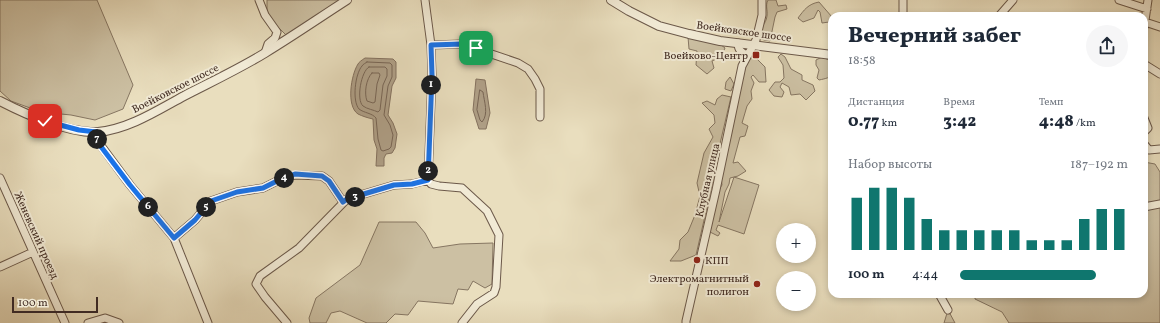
<!DOCTYPE html>
<html lang="ru">
<meta charset="utf-8">
<style>
body{margin:0;font-family:Vollkorn,serif;background:#f6f6f7;color:#1f2937;height:100vh;display:flex;flex-direction:column;font-size:15px;white-space:nowrap}
*{box-sizing:border-box;margin:0}
p{font-size:13px;color:#747a83}
.icon{flex:none;width:22px;height:22px;fill:none;stroke:currentColor;stroke-width:2;stroke-linecap:round;stroke-linejoin:round}
.map{position:relative;flex:1;overflow:hidden}
.drawer{position:absolute;left:828px;top:12px;width:320px;height:286px;display:flex;flex-direction:column;background:#fff;border-radius:12px;box-shadow:0 2px 6px #0003}
.drawer>*{flex:none}
.fabs{position:absolute;left:776px;top:223px;display:grid;gap:8px}
.fabs a{display:grid;place-items:center;width:40px;height:40px;border-radius:50%;background:#fff;box-shadow:0 2px 6px #0003;font-size:20px}
.scale{position:absolute;left:12px;bottom:10px;width:86px;box-sizing:border-box;padding-left:4px;border:2px solid #412b22;border-top:0;font-size:11px;line-height:14px;white-space:nowrap;color:#412b22;-webkit-text-stroke:3px #f1ead5;paint-order:stroke}
.pin{position:absolute;display:grid;place-items:center;width:34px;height:34px;color:#fff;margin:-17px;border-radius:8px;box-shadow:0 2px 6px #0006}
.km{position:absolute;width:20px;height:20px;margin:-10px;border-radius:50%;background:#222;color:#fff;font-size:11px;line-height:20px;text-align:center}
.round{display:grid;place-items:center;flex:none;width:42px;height:42px;border-radius:21px;background:#f6f6f7}
.overview{display:flex;align-items:center;justify-content:space-between;height:68px;padding:0 20px}
h1{font-size:22px;font-weight:800;line-height:30px}
.metrics{display:grid;grid-template-columns:repeat(3,1fr);gap:6px;height:68px;padding:4px 20px}
.metrics div{display:grid;align-content:center}
.metrics b{font-size:17px;font-weight:800}
.metrics small{font-size:11px;font-weight:400}
.metrics p{font-size:11px}
.chart{height:112px;padding:8px 20px}
.chart p{display:flex;justify-content:space-between}
.chart svg{width:100%;height:72px;margin-top:4px;stroke:#0f766e;stroke-width:6}
ul{padding:0 20px;list-style:none;font-size:13px}
li{display:grid;grid-template-columns:64px 48px 1fr;align-items:center;height:30px}
li i{height:10px;border-radius:5px;background:#0f766e}
.map>svg:first-child{display:block}
.green{fill:#ccc0a3;stroke:#867662}
.water{fill:#b0a189;stroke:#847260}
.lines{fill:none;stroke-linecap:round;stroke-linejoin:round}
.shore{stroke:#786656;stroke-width:1}
.minor-casing{stroke:#6b5849;stroke-width:9}
.tertiary-casing{stroke:#6b5849;stroke-width:10}
.minor{stroke:#f1ead5;stroke-width:7}
.tertiary{stroke:#f1ead5;stroke-width:8}
.route-casing{stroke:#fff;stroke-width:8}
.route{stroke:#1a73e8;stroke-width:5}
.poi-dot{fill:#8f2418;stroke:#f1ead5;stroke-width:1.5}
.labels{text-anchor:middle;stroke-width:4;stroke-linejoin:round;paint-order:stroke}
.street-label{font-size:11px;fill:#412b22;stroke:#f1ead5}
.poi-label{font-size:11px;fill:#412b22;stroke:#f1ead5;text-anchor:end}
</style>
<div class="map">
<svg width="1160" height="323" viewBox="0 0 1160 323">
<rect width="100%" height="100%" fill="#e9debe"/>
<filter id="stains"><feTurbulence type="fractalNoise" baseFrequency=".005" numOctaves="4"/><feColorMatrix values="0 0 0 0 .2 0 0 0 0 .09 0 0 0 0 .02 0 0 0 .5 -.17"/></filter>
<radialGradient id="worn" r=".72"><stop offset=".6" stop-color="#630" stop-opacity="0"/><stop offset="1" stop-color="#630" stop-opacity=".3"/></radialGradient>
<!-- green -->
<path class="green" d="M0,0h97l36,85 -10,24 -28,11 -24,-5 -30,-3 -30,-11 -11,-10z
M267,0h72l-52,36 -20,-20z
M768,0h8l2,6 8,-1 1,4 -10,3 -2,5 -5,24 -6,-1 -4,-2c-1,-12 6,-13 7,-22 1,-6 -2,-10 1,-16z
M819,2l13,15 -3,5 -7,1 -2,-11 -2,-2 -4,8 -11,4 -5,-4c6,-8 10,-14 21,-16z
M688,37l28,4 9,7 -4,9 -9,4 2,7 -7,6 -11,-9 1,-14 -8,-2z
M781,54l4,3 6,12 11,6v5l11,5 2,6 -9,9 -6,-6 -9,1 -2,-8 -7,-4 -2,4 4,5 -2,5 -8,-1 -5,-6 6,-8h5l4,-4 -1,-13 -5,-8z
M822,57l10,4c0,15 2,16 -13,19l-2,-2 2,-8 -3,-5v-5z
M748,58h8l9,9 1,15h-7l-6,-7 -2,2 3,6 -3,8 1,8 -5,7 -5,17 6,3 -3,10 -5,1 -7,26 5,-1 8,9 -8,5 -8,2 -1,6 -4,8 -6,30 15,-45 25,8 -15,49 -26,-9 -2,5 4,3 -2,3 -8,-4c4,-15 2,-34 12,-47l-1,-9 14,-72z
M730,77l4,7 -3,7 -6,-2 1,-7z
M722,95l9,2 -13,55 -4,9 -1,20 -17,74 -15,6h-11l9,-12 1,-9 8,-8 7,-17 5,-19 -3,-13 7,-30 9,-16 -4,-8 6,-6 -1,-8 -12,-12 5,-2 8,4 2,-6z
M1144,162l11,2 5,8v151h-151l-7,-11 -27,-13v-5h169z
M379,222h37l9,11 8,15 27,-4 33,-1 -1,41 -7,4 -12,-7 -5,9 -10,-1 -5,15 -35,-3 -10,14 -13,-1 -9,9h-19l-27,-12 -9,2 -5,10h-16l-1,-5 7,-20 44,-33z
M948,310l7,13h-11z"/>
<!-- water -->
<path class="water" d="M365,58l28,1 3,3v16l-4,8 -4,29 5,8 4,11 -2,14 -3,5 -6,1 -2,4v8h-8l1,-17 -3,-9 -1,-21c-5,-1 -11,-3 -15,-5 -12,-8 -7,-39 0,-50 1,-2 4,-4 7,-6z
M476,79l9,1 5,33 -4,16h-7l-6,-19z"/>
<g class="lines">
<!-- shore -->
<path class="shore" d="M367,62l23,1 2,2v12l-4,9 -4,29 6,10 3,10 -2,12 -2,2 -6,2 -2,-1 -3,-11 -2,-21c-4,-5 -12,-5 -17,-9 -7,-8 -4,-35 3,-43 1,-2 4,-3 5,-4z
M369,67h16l2,2v7l-4,9 -3,25 -2,2c-4,-2 -11,-3 -15,-6 -7,-6 -2,-35 6,-39z
M372,73h7l1,2 -3,9 -2,18 -2,1 -6,-2c-3,-8 -1,-22 5,-28z
M480,90l3,2c1,9 6,22 -1,30l-2,-2 -3,-10z"/>
<defs>
<path id="minor" d="M259,0l6,15 12,17 -2,6 -7,6 -3,9
M425,0l6,45 1,30 -4,105 3,4 8,2 23,2 25,23 12,24 -3,52 -2,6 -17,11 -15,19
M903,0v16
M1119,0l28,9
M999,16l14,-16
M1145,22l15,5
M1144,27l4,-27
M738,43c0,7 3,9 9,12
M431,45l31,-1 56,19 10,6 7,10 5,10v28
M1144,64l16,10
M1144,118l4,10 -4,4
M96,132l1,5 2,6 31,42 44,53 34,85
M1144,144l5,6 11,-1
M0,178l65,145
M1144,207l16,-3
M174,238l21,-18 16,-19 26,-9 26,-4 16,-8 16,-5 27,1 7,5 14,21
M0,267l33,-15
M939,294l9,16
M88,323l17,-5 14,5
M287,323l-22,-26 -9,-13 4,-8 39,-28 48,-49 47,-14 18,-1 16,-4
M686,323v-2l30,-131 26,-124 14,-26 6,-25v-15"/>
<path id="tertiary" d="M611,0l18,11 30,15 30,8 31,7 112,14
M0,101c25,13 70,33 98,31 31,-3 60,-22 86,-36 27,-14 55,-27 81,-43 28,-17 54,-35 82,-53"/>
</defs>
<!-- minor casing -->
<use href="#minor" class="minor-casing"/>
<!-- tertiary casing -->
<use href="#tertiary" class="tertiary-casing"/>
<!-- minor -->
<use href="#minor" class="minor"/>
<!-- tertiary -->
<use href="#tertiary" class="tertiary"/>
</g>
<g class="lines">
<defs>
<path id="route" d="M45,121l34,9 17,2 1,5 2,7 31,41 44,53 21,-18 16,-19 26,-9 26,-4 16,-8 16,-6 27,2 7,5 14,21 4,-3 47,-14 18,-1 16,-4 4,-105 -1,-30 31,-1 14,4"/>
</defs>
<!-- route casing -->
<use href="#route" class="route-casing"/>
<!-- route -->
<use href="#route" class="route"/>
</g>
<!-- markers -->
<g class="poi-dot">
<rect x="752" y="51" width="8" height="8" rx="2"/>
<circle cx="697" cy="260" r="4"/>
<circle cx="757" cy="284" r="4"/>
</g>
<g class="labels">
<!-- street labels -->
<g class="street-label">
<text transform="translate(744 31) rotate(8)" y="4">Воейковское шоссе</text>
<text transform="translate(175 88) rotate(-27)" y="4">Воейковское шоссе</text>
<text transform="translate(707 180) rotate(-77)" y="4">Клубная улица</text>
<text transform="translate(37 235) rotate(66)" y="4">Женевский проезд</text>
</g>
<!-- poi labels -->
<g class="poi-label">
<text x="748" y="59">Воейково-Центр</text>
<text x="705" y="264" text-anchor="start">КПП</text>
<text x="749" y="282">Электромагнитный<tspan x="749" dy="13">полигон</tspan></text>
</g>
</g>
<rect width="100%" height="100%" filter="url(#stains)"/>
<rect width="100%" height="100%" fill="url(#worn)"/>
</svg>
<div class="fabs">
<a>+</a>
<a>−</a>
</div>
<div class="scale">100 m</div>
<div class="pin" style="left:476px;top:48px;background:#1e9e55"><svg class="icon" aria-label="arrive" viewBox="0 0 24 24"><path d="M6 21V4h12l-3 4 3 4H6"/></svg></div>
<div class="pin" style="left:45px;top:121px;background:#d93025"><svg class="icon" aria-label="check" viewBox="0 0 24 24"><path d="M5 12l5 5 9-10"/></svg></div>
<b class="km" style="left:431px;top:85px">1</b>
<b class="km" style="left:428px;top:171px">2</b>
<b class="km" style="left:355px;top:197px">3</b>
<b class="km" style="left:284px;top:178px">4</b>
<b class="km" style="left:206px;top:207px">5</b>
<b class="km" style="left:148px;top:207px">6</b>
<b class="km" style="left:97px;top:139px">7</b>
<section class="drawer">
<div class="overview"><div><h1>Вечерний забег</h1><p>18:58</p></div><a class="round"><svg class="icon" aria-label="share" viewBox="0 0 24 24"><path d="M12 15V3M7 8l5-5 5 5M5 13v7h14v-7"/></svg></a></div>
<div class="metrics">
<div><p>Дистанция</p><b>0.77<small> km</small></b></div>
<div><p>Время</p><b>3:42</b></div>
<div><p>Темп</p><b>4:48<small> /km</small></b></div>
</div>
<div class="chart"><p><span>Набор высоты</span>187–192 m</p>
<svg viewBox="0 0 160 44" preserveAspectRatio="none"><path d="M5 44V12M15 44V6M25 44V6M35 44V12M45 44V25M55 44V32M65 44V32M75 44V32M85 44V32M95 44V32M105 44V38M115 44V38M125 44V38M135 44V25M145 44V19M155 44V19"/></svg>
</div>
<ul>
<li><b>100 m</b>4:44<i style="width:81%"></i></li>
</ul>
</section>
</div>
